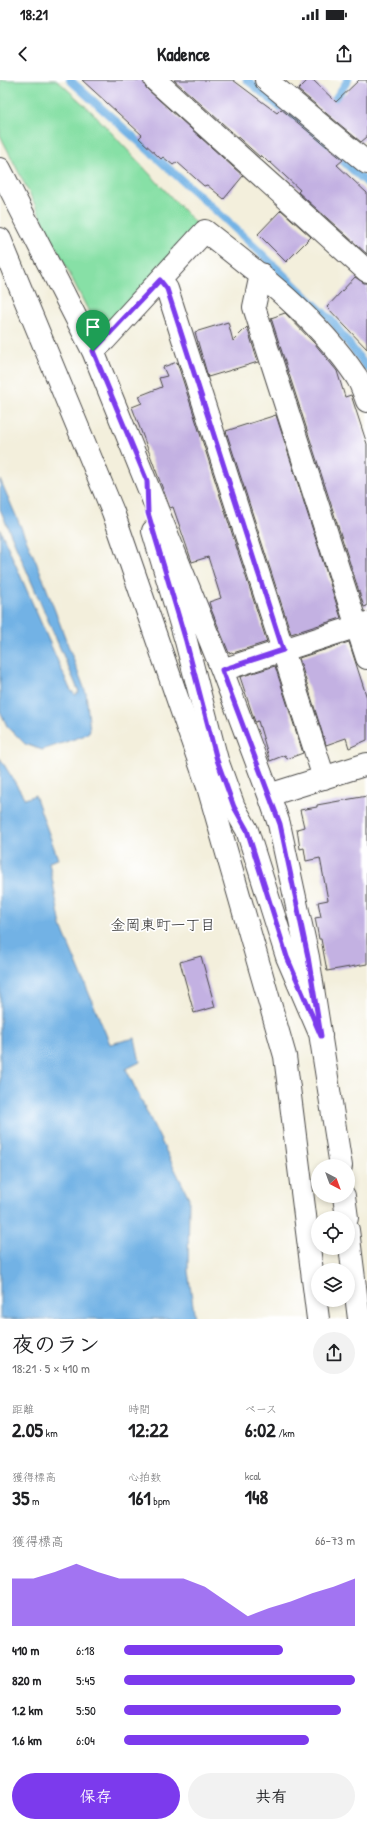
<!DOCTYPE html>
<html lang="ja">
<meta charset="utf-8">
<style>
body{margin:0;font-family:"Patrick Hand","Klee One",sans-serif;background:#f2f2f2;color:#202124;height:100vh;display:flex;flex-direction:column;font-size:15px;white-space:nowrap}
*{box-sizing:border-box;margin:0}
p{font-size:13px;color:#757577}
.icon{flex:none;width:22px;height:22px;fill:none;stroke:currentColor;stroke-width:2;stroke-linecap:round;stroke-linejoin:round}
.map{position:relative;height:1239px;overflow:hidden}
.panel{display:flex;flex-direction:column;background:#fff;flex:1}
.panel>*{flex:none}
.needle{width:26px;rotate:139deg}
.controls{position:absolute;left:311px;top:1079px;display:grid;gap:8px}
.controls a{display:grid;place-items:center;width:44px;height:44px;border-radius:50%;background:#fff;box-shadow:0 2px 6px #0003;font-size:20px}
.pin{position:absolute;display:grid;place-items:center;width:34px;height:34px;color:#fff;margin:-41px -17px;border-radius:50% 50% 50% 0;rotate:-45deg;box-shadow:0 0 4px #0007}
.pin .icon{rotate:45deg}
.round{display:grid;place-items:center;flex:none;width:42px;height:42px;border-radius:21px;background:#f2f2f2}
.overview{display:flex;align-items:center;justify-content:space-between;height:68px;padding:0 12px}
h1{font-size:22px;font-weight:800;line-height:30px}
.stats{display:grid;grid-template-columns:repeat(3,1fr);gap:6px;height:68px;padding:4px 12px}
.stats div{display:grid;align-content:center}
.stats b{font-size:20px;font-weight:800}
.stats small{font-size:11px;font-weight:400}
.stats p{font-size:11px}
.chart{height:112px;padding:8px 12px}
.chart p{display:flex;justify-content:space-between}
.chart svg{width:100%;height:72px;margin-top:4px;fill:#7c3aed;opacity:.7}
.action{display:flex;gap:8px;margin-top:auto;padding:8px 12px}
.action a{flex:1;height:46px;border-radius:24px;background:#7c3aed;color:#fff;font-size:16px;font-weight:800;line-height:46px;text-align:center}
.action a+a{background:#f2f2f2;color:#202124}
ul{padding:0 12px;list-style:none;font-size:13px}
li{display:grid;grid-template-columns:64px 48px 1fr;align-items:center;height:30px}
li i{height:10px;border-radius:5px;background:#7c3aed}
.status{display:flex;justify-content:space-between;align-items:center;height:28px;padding:0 20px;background:#fff;direction:ltr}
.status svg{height:11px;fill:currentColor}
header{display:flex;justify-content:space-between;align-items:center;height:52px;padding:0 12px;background:#fff;font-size:18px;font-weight:800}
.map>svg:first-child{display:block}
.green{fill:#87e0a6;stroke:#598668}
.water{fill:#72b2e5;stroke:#4e6e88}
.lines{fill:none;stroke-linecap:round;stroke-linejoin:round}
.stream{stroke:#72b2e5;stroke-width:8}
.building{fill:#c3b1e2}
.minor-casing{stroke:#494846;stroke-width:24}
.tertiary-casing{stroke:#494846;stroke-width:24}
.minor{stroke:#fff;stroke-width:22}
.tertiary{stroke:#fff;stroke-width:22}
.route-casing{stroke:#fff;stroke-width:8}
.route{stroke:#7c3aed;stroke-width:5}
.labels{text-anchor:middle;stroke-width:3.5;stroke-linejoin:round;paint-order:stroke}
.neighbourhood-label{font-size:15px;fill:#2b2b2b;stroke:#fff}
</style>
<div class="status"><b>18:21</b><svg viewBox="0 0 49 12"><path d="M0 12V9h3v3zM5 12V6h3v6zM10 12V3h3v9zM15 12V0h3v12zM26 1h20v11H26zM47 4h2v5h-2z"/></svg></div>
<header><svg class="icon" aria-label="back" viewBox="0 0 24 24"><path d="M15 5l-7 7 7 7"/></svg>Kadence<svg class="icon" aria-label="share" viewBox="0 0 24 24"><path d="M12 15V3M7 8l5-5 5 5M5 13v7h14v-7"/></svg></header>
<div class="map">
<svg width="367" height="1239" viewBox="0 0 367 1239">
<rect width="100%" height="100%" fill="#fff"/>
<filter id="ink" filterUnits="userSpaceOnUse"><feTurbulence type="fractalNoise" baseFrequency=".025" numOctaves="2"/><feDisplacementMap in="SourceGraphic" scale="8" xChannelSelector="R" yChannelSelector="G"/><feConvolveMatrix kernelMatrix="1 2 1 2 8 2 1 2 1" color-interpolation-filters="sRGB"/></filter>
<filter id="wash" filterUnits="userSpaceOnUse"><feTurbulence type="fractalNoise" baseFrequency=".012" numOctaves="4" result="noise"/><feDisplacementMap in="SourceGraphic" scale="16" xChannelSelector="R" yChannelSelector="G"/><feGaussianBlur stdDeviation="0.9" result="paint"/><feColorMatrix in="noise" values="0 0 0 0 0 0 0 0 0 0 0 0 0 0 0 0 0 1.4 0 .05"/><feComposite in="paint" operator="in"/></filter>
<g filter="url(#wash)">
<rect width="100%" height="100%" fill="#f3efdc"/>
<!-- green -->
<path class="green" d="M0,0h57l37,34 105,113 -99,107 -100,-199z"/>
<!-- water -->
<path class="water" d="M0,399l40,92 46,122 4,38 -7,5 -41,14 -17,-6 -18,-18 -7,-15v-182l70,160 5,6 4,-3 -79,-183z
M0,678l25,41 10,-4 23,64 -9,3 12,64 49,118 25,-6 5,24 -14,7 63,129 -1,73 7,48h-195z"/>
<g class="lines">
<!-- stream -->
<path class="stream" d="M70,0l154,138 108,103 35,47
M247,0l79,66
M329,28l19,-28
M335,74l32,29"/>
</g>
<g id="blocks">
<!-- building -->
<path class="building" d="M82,0h61l4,9 96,87 -19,23 -17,-14 -3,1 -27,-24 -4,3 -10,-8 -2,2 -22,-21 3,-3z
M174,0h59l44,33 4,-4 62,51 -6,5 30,28v61l-69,-62 2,-2 -30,-28 -1,1 -8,-8 -1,2z
M308,0h5l23,22 23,-22h8v57l-6,5 -63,-52z
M281,130l30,27 -25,25 -28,-28z
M355,197l9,6h3v66l-40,-42z
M285,233l30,31 22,27 8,26 6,-2 16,49v162l-3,1 -93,-289z
M228,242l5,19 14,-14 11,35 -50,15 -13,-45z
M177,282l90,280 -34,11 -1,-1 -3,1 -18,-44 -2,-7 12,-4 -13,-41 -16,5 -19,-55 -3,1 -38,-101 10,-4 -3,-7 23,-9 -3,-9 8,-2 -4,-9z
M276,335l65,203 -50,16 -65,-203z
M349,562l18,56v42l-18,8 -3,-10 -20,7 -27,-87z
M275,586l28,87 -16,6 -2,-4 -15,6 -12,-40 -3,1 -15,-45z
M367,716v168l-40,7 -6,-32h-2l-4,-21 6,-1 -3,-15 10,-2 -8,-42 -14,3 -2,-13 -4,1 -3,-20 7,-2 -4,-17 17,-3v-2z
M201,876l14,51 -21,6 -14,-51z"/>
</g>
</g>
<g filter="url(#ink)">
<use href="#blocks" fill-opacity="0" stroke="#494846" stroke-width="1"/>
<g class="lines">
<defs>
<path id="minor" d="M155,0l212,191
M266,0l101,83
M0,89l93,182
M261,194l-7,33 113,351
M160,200l7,9 157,489
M367,321c-3,-8 -6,-18 -11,-25 -38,-57 -97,-103 -151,-145l-100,109 -12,11 129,319 47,125 98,-31
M153,451l33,110 31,119 17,47 13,23 40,127 34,79
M222,590l145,-47
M269,715l10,29 29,133 33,209
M344,1116l3,22
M348,1150l11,89"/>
<path id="tertiary" d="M0,159l113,273 95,275 77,269 33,263"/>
</defs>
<!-- minor casing -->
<use href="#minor" class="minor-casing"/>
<!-- tertiary casing -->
<use href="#tertiary" class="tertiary-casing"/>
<!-- minor -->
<use href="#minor" class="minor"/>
<!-- tertiary -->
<use href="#tertiary" class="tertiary"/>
</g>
</g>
<g class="lines" filter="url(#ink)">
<defs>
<path id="route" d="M160,200l7,9 116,361 -61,20 58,154 28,133 13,79 -34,-79 -40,-127 -13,-23 -17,-47 -31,-119 -38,-128 -1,-32 -54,-130z"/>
</defs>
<!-- route casing -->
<use href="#route" class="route-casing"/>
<!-- route -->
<use href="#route" class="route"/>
</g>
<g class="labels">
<!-- neighbourhood labels -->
<g class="neighbourhood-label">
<text x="163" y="850">金岡東町一丁目</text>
</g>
</g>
</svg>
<div class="controls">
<a><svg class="needle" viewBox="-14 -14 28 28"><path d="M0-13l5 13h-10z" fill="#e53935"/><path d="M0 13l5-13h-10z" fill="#757577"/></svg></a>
<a><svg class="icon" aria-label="locate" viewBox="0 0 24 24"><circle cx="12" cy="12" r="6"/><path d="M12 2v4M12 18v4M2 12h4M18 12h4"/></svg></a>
<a><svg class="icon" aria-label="layers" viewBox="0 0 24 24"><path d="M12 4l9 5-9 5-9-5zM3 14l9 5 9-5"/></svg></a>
</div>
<div class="pin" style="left:93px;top:271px;background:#1e9e55"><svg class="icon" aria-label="arrive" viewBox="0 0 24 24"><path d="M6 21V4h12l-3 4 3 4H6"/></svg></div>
</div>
<section class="panel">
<div class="overview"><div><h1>夜のラン</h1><p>18:21 · 5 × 410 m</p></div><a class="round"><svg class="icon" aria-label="share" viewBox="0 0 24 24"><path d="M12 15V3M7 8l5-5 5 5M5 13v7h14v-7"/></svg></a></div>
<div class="stats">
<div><p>距離</p><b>2.05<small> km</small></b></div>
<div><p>時間</p><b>12:22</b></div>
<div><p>ペース</p><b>6:02<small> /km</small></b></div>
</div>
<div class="stats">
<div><p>獲得標高</p><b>35<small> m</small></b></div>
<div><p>心拍数</p><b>161<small> bpm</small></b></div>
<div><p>kcal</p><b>148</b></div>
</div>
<div class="chart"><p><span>獲得標高</span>66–73 m</p>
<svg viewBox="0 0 160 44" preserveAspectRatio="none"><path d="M0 44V15L10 15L20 11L30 6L40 11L50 15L60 15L70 15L80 15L90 20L100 29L110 38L120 33L130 29L140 24L150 20L160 15V44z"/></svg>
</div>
<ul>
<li><b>410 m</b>6:18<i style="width:69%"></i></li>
<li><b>820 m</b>5:45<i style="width:100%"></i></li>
<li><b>1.2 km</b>5:50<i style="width:94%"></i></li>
<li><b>1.6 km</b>6:04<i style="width:80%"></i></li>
</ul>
<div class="action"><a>保存</a><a>共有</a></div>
</section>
